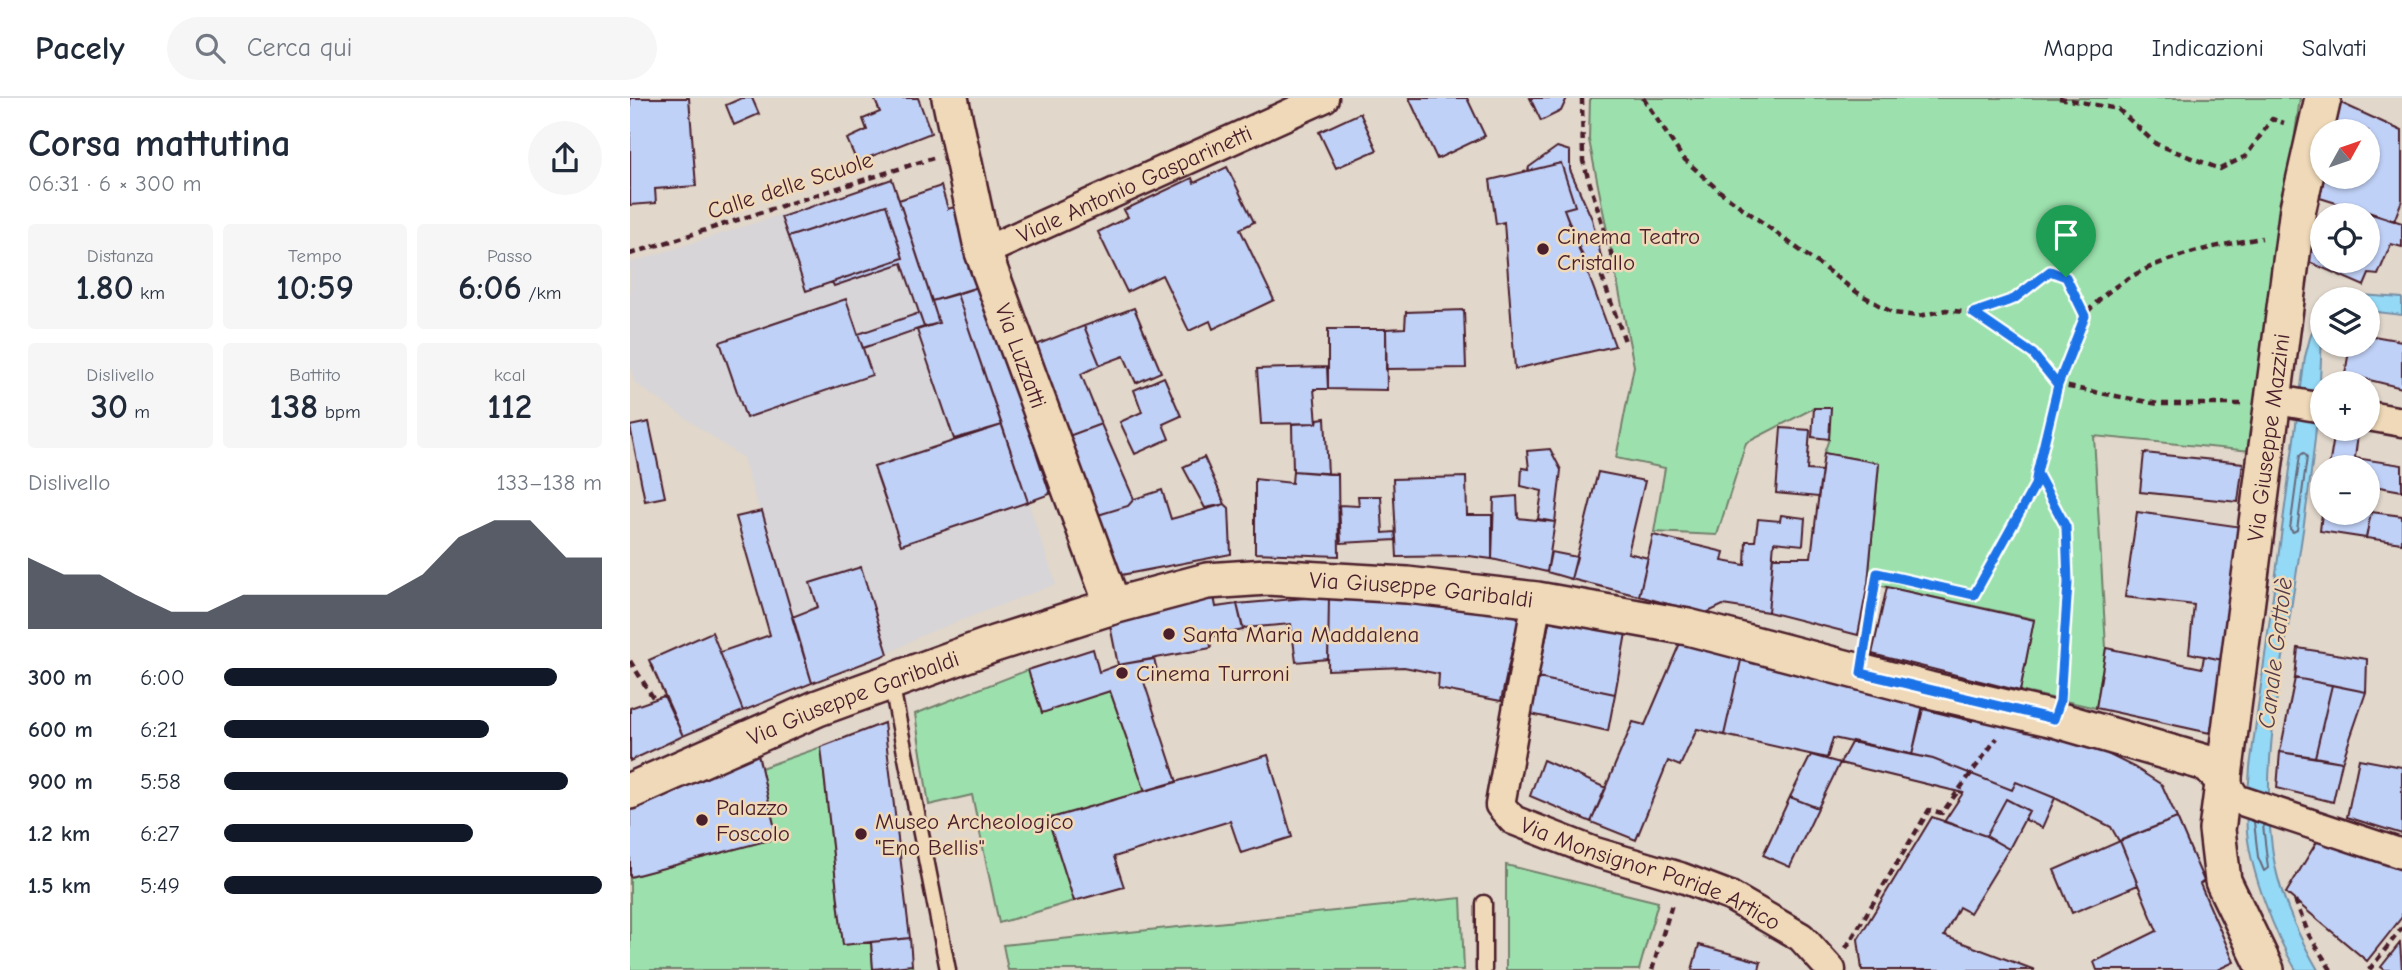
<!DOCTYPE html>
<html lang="it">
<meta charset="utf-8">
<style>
body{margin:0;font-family:"Comic Neue",sans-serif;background:#f6f6f7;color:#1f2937;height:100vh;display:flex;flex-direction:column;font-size:26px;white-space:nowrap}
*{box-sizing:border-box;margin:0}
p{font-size:23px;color:#747a83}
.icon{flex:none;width:38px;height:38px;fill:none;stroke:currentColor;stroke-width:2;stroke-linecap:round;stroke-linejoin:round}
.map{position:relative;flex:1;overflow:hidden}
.side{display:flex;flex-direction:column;background:#fff;width:630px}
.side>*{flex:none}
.needle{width:46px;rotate:50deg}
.fabs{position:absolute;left:1680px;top:21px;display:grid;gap:14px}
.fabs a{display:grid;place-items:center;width:70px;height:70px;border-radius:50%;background:#fff;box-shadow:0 2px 5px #0004;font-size:35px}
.pin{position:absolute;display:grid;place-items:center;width:60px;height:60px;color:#fff;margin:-72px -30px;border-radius:50% 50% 50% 0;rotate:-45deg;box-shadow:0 0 7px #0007}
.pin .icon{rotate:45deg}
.round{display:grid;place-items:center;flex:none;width:74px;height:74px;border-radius:37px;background:#f6f6f7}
.headline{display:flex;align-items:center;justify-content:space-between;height:119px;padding:0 28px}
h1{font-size:38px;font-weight:800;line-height:52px}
.figures{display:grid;grid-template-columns:repeat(3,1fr);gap:10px;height:119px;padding:7px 28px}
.figures div{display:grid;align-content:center;border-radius:7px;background:#f6f6f7;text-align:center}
.figures b{font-size:35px;font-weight:800}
.figures small{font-size:19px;font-weight:400}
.figures p{font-size:19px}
.chart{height:196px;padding:14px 28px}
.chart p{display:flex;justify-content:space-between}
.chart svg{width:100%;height:126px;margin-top:7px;fill:#111827;opacity:.7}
ul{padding:0 28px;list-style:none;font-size:23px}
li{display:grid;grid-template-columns:112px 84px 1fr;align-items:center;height:52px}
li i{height:18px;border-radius:9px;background:#111827}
header{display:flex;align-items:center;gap:42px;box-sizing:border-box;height:98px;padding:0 35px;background:#fff;border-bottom:2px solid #e0e1e3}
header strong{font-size:33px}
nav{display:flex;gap:38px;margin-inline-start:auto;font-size:24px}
.search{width:490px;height:63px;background:#f6f6f7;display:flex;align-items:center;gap:18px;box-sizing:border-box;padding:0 24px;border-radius:38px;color:#747a83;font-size:26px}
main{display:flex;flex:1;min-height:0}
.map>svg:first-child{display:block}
.built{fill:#d7d5d8}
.green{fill:#9ce1ad;stroke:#73806c;stroke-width:2}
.water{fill:#94d9f6;stroke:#768fa5;stroke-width:2}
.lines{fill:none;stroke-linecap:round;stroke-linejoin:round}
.shore{stroke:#68697c;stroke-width:2}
.building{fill:#c0d1f7;stroke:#4a1f2b;stroke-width:2}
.service-casing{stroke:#4a1f2b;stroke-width:19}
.minor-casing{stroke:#4a1f2b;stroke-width:33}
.tertiary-casing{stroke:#4a1f2b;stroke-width:40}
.path{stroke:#4a1f2b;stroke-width:4.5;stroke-dasharray:7 5;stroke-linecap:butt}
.service{stroke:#efd9b8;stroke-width:14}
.minor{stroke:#efd9b8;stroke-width:28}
.tertiary{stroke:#efd9b8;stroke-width:35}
.route-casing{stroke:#fff;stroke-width:14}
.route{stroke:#1a73e8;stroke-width:9}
.poi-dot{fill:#4a1f2b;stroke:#efd9b8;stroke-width:2.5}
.labels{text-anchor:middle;stroke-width:5;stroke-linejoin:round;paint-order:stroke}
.street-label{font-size:23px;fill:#4a1f2b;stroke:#efd9b8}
.poi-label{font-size:23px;fill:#4a1f2b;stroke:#efd9b8;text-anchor:start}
.water-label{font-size:24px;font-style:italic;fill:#553b49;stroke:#efd9b8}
</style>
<header>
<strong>Pacely</strong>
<div class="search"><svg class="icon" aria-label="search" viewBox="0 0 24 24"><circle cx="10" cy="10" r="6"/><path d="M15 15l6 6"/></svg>Cerca qui</div>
<nav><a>Mappa</a><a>Indicazioni</a><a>Salvati</a></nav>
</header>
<main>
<section class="side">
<div class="headline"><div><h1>Corsa mattutina</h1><p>06:31 · 6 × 300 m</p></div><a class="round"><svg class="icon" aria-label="share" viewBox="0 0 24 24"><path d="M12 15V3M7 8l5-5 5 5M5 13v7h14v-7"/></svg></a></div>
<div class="figures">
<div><p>Distanza</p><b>1.80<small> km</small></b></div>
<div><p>Tempo</p><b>10:59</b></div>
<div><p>Passo</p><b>6:06<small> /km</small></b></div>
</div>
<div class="figures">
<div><p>Dislivello</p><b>30<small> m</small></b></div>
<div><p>Battito</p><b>138<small> bpm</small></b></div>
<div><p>kcal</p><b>112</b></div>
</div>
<div class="chart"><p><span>Dislivello</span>133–138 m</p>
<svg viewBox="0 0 160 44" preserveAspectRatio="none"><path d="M0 44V19L10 25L20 25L30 32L40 38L50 38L60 32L70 32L80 32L90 32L100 32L110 25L120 12L130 6L140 6L150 19L160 19V44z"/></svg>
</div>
<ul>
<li><b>300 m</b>6:00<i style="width:88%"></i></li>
<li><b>600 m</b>6:21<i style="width:70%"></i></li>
<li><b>900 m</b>5:58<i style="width:91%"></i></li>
<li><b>1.2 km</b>6:27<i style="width:66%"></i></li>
<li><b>1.5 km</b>5:49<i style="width:100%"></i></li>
</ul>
</section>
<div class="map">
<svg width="1772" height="872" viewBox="0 0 1772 872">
<rect width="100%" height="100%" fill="#e1d7cb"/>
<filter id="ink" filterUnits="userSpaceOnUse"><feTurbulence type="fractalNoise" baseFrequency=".0143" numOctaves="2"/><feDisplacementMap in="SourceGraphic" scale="14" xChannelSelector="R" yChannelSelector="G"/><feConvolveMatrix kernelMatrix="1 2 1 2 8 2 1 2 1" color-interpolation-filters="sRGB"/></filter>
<g filter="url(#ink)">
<!-- built -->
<path class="built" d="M262,81l7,21 42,-14 7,22 6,-1 96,287 -22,8 28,82 -136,52 -32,18 -27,-87 -51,16 8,24 -26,10 -49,-159 -108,-75 -5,-16v-104z"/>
<!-- green -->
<path class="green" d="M960,0h710l-49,353 -157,-15 12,212 -10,60 -76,-17 14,-72 -166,-36 11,-120 -55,-10 5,-14 1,-31h-16l-68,35 -29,92 -63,-3 11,-64 -49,-10 18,-92 -45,-226z
M398,572l14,42 68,-21 35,100 -97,28 26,82 -75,22 -27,-128 -43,10 -14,-91z
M191,649l22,198 28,-3 2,27 39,-4 1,5h-283v-93l147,-39 -16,-70z
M876,767l152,37 -19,68h-133z
M831,800l3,72h-456l-5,-25z"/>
<!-- water -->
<path class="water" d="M1731,197l41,3v17l-34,-4v-12h-25z
M1692,219c0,101 -17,202 -33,304 -12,72 -27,152 -17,226 5,43 24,85 46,123h-22c-21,-35 -45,-97 -49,-138 -2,-21 2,-44 3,-65l55,-410 6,-23z"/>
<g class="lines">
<!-- shore -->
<path class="shore" d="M1674,355l3,4 -10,73 -4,2 -3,-3 10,-74z
M1624,724l4,35 6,14 4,-3 -5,-43"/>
</g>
<!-- building -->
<path class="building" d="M0,0h59l7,88 -41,3 1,14 -26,2z
M112,0h10l7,16 -25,11 -8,-20z
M244,0h44l13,35 -74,29 -10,-23 20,-9 -4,-11 17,-7z
M779,0h58l18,38 -48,23z
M900,0h37l-6,13 -20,10z
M1711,5l61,28v69l-8,21 -74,-23 4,-21h44v-46h-34z
M730,15l17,37 -41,18 -17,-36z
M927,49l13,4v19l22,49 12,50 -14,5 -26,-65 11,-3 -14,-43 -33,8 1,-4z
M931,65l14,43 -11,3 51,137 -100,23 -11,-147 -8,2 -6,-44z
M597,69l27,55 -14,7 34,71 -61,29 -3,-8 -21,10 -27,-56 -35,17 -29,-60 30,-15 -4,-7 68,-32 2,5z
M262,81l47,144 -15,4 -22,-64 -68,23 -2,-4 71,-24 -17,-53 -98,32 -7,-20z
M311,88l7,23 6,-2 27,79 -49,15 -33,-101z
M256,107l17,53 -97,33 -18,-54z
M1729,111l43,14v24l-11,-3 -13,31 -9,-1 -5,12 -57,-25 11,-27 4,2v25h46v-46h-12z
M351,188l69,208 -22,8 -71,-208z
M327,196l45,131 -48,14 -37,-109 22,-7 -7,-22z
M216,201l26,76 -126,43 -26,-76z
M504,210l27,64 -25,11 -12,-27 -24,9 -16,-39z
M834,212l2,58 -80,1v-40l19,-1 1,-16z
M289,215l5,14 -61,21 -5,-14z
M454,228l16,39 -19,9 20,50 -35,13 -35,-90z
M698,231h58l1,61 -59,-1z
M1738,237l34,6v47l-57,-14 5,-29h18z
M697,269l1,22h-14l3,34 -56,1 -4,-55z
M534,279l17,39 -18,8 6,15 -34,15 -15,-32 22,-10 -8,-22z
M1184,310h17l-2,31 -17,-2z
M695,320l3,56 -35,-3 -1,-47 25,-1 1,-4z
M19,324l16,75 -20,4 -15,-75z
M471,326l33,75 -6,7 -30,9 -32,-78z
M372,327l26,77 -127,43 -27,-78z
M1151,330l29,2 -3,40 15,1 -4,26 -42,-4z
M1705,333l23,3 -3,24 47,7v26l-34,-6v-18h-39z
M920,351l11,21 -6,52 -17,-3 4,-28 -21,-5 1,-18 7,1 -2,-18z
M1194,355l55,10 -11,120 -10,52 -90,-23 5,-55h38z
M1514,355l99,10 -5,39 -98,-10z
M574,359l21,47 -20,4 -22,-41z
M663,373l45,3 1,82 -84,-3v-74l37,4z
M968,374l47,9 -17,72 20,5 -9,38 -68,-17z
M836,379l1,38h25v44l-23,-3 -72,1 -4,-78z
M532,392l9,29 54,-15 4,4 2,46 -110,21 -23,-60 30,-9 6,-7z
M728,398h23l2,37 12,-1 1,8 -55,3 -2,-38 20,1z
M887,398l1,22 37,4 -8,50 -55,-13 2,-61z
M132,413l50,172 -69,28 -23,-59 50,-17 -34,-118z
M1507,414l105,15 -15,134 -38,-8 5,-48 -69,-8z
M1741,414l31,4v27l-36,-5z
M1741,414l-5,26 -46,-7 2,-18z
M1151,417l24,3 -2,27 -29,-3 -6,70 -45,-7 -19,9 -65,-18 14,-61 71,17 -2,9 23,4 1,-24h9l3,-22 22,2z
M921,454l26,5 -6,22 -24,-7z
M231,469l27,87 -76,29 -20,-66 26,-10 -8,-24z
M1257,489l147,33 -14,71 -148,-37z
M584,498l2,11 21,-3 6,26 -33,7 1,11 -93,17 -9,-45z
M699,498l-1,63 -32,3 -5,-38 -48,4 -6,-24z
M699,498l152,13 38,8 -18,84 -63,-12 1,-15 -35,-7 -76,3z
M920,520l76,15 -11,61 -77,-16z
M82,534l31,79 -60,25 -34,-76z
M1050,545l62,13 -18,79 -27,-6 -17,37 -12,-5 -32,79 -45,-18 42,-100 12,3z
M1476,550l96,20 2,-12 23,5 -17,72 -114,-25z
M1668,550l69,11 -1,33 -71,-14z
M463,551l6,23 19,-7 36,-6 5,18 -15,5 33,100 -32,9 -35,-100 -68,22 -14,-43z
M1112,558l183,40 -13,59 -79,-17 -6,20 -103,-23z
M908,580l77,16 -7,37 -77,-17z
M1665,580l37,7 -17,72 -35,-5z
M1702,587l34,7 -24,70 -27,-5z
M34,598l19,40 -53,25v-53z
M1293,611l49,12 5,-12 84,22 73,36 28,18 15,33 -58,23 -8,-14 -56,-29 -39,-16 -4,8 -79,-31 -21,-4z
M254,625l26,215 -67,7 -22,-198z
M1222,643l81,18 79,31 4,-8 39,16 -13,30 -18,-9 5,-8 -23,-12 -20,37 -42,-14 19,-29 -123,-30z
M1650,654l62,10 -9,40 -56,-14z
M128,656l19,84 -147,39v-74z
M638,657l24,82 -51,16 -11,-32 -116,36 10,30 -50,14 -26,-82z
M1181,657l29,8 -22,45 -28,-11z
M1729,661l43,8v67l-55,-17z
M913,662l63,28 -15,34 -61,-26z
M1160,699l28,11 -28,59 -27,-12z
M1376,701l23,12 -20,38 -23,-13z
M1302,719l54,19 23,13 -39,64 -11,-6 -15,29 91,34h-173l-4,-31z
M1547,720l27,63 -4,3 34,78 -17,8h-120l-3,-8 63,-31 -37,-90z
M1688,742l84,29v48l-35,44 -81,-68z
M1490,743l18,44 -66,28 -18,-43z
M280,840l2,27 -39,4 -2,-27z
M1770,845l2,27h-17l-4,-3z
M1069,847l62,17 -2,8h-67z"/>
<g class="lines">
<defs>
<path id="service" d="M261,584l57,288
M854,872v-67"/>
<g id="minor">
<path id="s1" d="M353,154l341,-154"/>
<path d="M1642,301l50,9"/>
<path d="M1738,318l34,6"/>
<path id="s2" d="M907,502l-37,205 13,15 82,32 85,25 50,19 71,41 30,33"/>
<path d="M1594,682l12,19 166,55"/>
</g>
<g id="tertiary">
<path id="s3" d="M320,0l33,154 130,354"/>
<path id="s4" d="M0,693l188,-83 176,-64 119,-38 94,-25 60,-4 140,8 130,15 151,27 241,63 125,29 152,44 18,17"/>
<path id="s5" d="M1636,872l-43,-89 -6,-51 81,-622 25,-110"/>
</g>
</defs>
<!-- service casing -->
<use href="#service" class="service-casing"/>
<!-- minor casing -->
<use href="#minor" class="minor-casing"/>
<!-- tertiary casing -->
<use href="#tertiary" class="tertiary-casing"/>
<!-- path -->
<path class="path" d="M952,0l1,63 33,108 -14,8 24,67
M1013,0l39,59 36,33 140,103 35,20 26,3 27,-6 27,3 60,41 25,31 -23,100 -61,110 -97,-22 -11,67
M1429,0l59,11 38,35 64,25 26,-13 26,-37 12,4
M0,156l303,-96
M1344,215l40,-14 36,-28 16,6 19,38
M1611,306h-83l-100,-19c8,-21 14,-53 28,-71 41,-51 115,-66 176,-76
M1407,375l29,54 2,56 -7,104
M0,563l24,38
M1665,802l14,35 22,35
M1216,850l83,-138 13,3 55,-75
M1022,872l20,-66
M1739,872l33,-42"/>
<!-- service -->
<use href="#service" class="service"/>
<!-- minor -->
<use href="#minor" class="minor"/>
<!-- tertiary -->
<use href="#tertiary" class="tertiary"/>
</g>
</g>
<g class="lines" filter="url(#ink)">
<defs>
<path id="route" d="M1436,179l19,39 -27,69 -21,88 -2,12 -61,110 -97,-22 -16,100 193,46 6,-18 8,-118 -2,-56 -29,-54 21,-88 -25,-31 -60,-41 41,-14 36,-28 16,6"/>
</defs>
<!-- route casing -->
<use href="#route" class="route-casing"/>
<!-- route -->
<use href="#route" class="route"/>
</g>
<!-- markers -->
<g class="poi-dot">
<circle cx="913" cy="151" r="7"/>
<circle cx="539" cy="536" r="7"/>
<circle cx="492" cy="575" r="7"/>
<circle cx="72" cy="722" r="7"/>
<circle cx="231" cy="736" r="7"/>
</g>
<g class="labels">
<!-- street labels -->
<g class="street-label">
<text dy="8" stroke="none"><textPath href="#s1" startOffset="166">Viale Antonio Gasparinetti</textPath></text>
<text transform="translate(160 87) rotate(-18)" y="8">Calle delle Scuole</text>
<text dy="8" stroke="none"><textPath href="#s3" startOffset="268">Via Luzzatti</textPath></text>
<text dy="8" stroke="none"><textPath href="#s5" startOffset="546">Via Giuseppe Mazzini</textPath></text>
<text dy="8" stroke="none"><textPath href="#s4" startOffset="830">Via Giuseppe Garibaldi</textPath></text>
<text dy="8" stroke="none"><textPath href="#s4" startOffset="242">Via Giuseppe Garibaldi</textPath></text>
<text dy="8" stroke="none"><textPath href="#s2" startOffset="376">Via Monsignor Paride Artico</textPath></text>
</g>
<!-- poi labels -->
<g class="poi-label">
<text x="927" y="146">Cinema Teatro<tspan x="927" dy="26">Cristallo</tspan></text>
<text x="553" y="544">Santa Maria Maddalena</text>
<text x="506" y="583">Cinema Turroni</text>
<text x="86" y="717">Palazzo<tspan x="86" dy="26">Foscolo</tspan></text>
<text x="245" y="731">Museo Archeologico<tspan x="245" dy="26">"Eno Bellis"</tspan></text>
</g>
<!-- water labels -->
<g class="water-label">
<text transform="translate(1645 555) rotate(-83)" y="8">Canale Gattolè</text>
</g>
</g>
</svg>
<div class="fabs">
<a><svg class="needle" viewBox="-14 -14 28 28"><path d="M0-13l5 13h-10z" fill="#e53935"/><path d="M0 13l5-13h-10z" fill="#747a83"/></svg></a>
<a><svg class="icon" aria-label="locate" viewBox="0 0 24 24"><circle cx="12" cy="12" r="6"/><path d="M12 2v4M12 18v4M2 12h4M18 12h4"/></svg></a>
<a><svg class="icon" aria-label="layers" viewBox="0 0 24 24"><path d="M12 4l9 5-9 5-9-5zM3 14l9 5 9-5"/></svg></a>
<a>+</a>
<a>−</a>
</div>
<div class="pin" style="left:1436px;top:179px;background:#1e9e55"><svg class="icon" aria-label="arrive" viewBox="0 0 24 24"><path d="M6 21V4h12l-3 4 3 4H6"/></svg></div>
</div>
</main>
